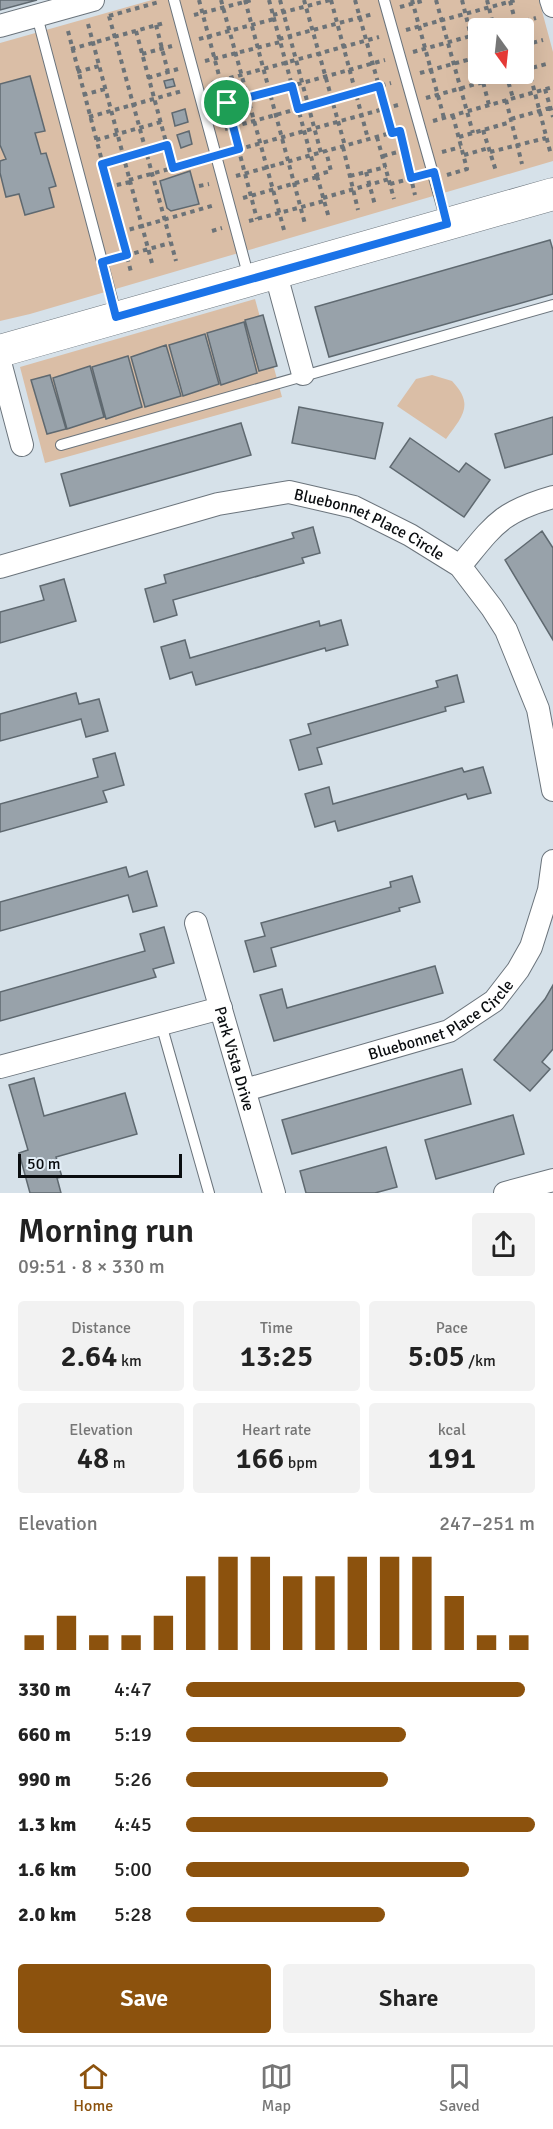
<!DOCTYPE html>
<meta charset="utf-8">
<style>
body{margin:0;font-family:Signika,sans-serif;background:#f2f2f2;color:#222;height:100vh;display:flex;flex-direction:column;font-size:22px;white-space:nowrap}
*{box-sizing:border-box;margin:0}
p{font-size:20px;color:#767676}
.icon{flex:none;width:33px;height:33px;fill:none;stroke:currentColor;stroke-width:2;stroke-linecap:round;stroke-linejoin:round}
.map{position:relative;height:1193px;overflow:hidden}
.panel{display:flex;flex-direction:column;background:#fff;flex:1}
.panel>*{flex:none}
.needle{width:39px;rotate:165deg}
.controls{position:absolute;left:468px;top:18px;display:grid;gap:12px}
.controls a{display:grid;place-items:center;width:66px;height:66px;border-radius:6px;background:#fff;box-shadow:0 6px 24px #0002;font-size:30px}
.scale{position:absolute;left:18px;bottom:15px;width:164px;box-sizing:border-box;padding-left:6px;border:3px solid #0a0d10;border-top:0;font-size:16px;line-height:21px;white-space:nowrap;color:#0a0d10;-webkit-text-stroke:4px #e3eef7;paint-order:stroke}
.pin{position:absolute;display:grid;place-items:center;width:51px;height:51px;color:#fff;margin:-26px;border:3px solid #fff;border-radius:50%;box-shadow:0 2px 6px #0007}
.round{display:grid;place-items:center;flex:none;width:63px;height:63px;border-radius:6px;background:#f2f2f2}
.headline{display:flex;align-items:center;justify-content:space-between;height:102px;padding:0 18px}
h1{font-size:33px;font-weight:600;line-height:45px}
.metrics{display:grid;grid-template-columns:repeat(3,1fr);gap:9px;height:102px;padding:6px 18px}
.metrics div{display:grid;align-content:center;border-radius:6px;background:#f2f2f2;text-align:center}
.metrics b{font-size:30px;font-weight:600}
.metrics small{font-size:16px;font-weight:400}
.metrics p{font-size:16px}
.chart{height:168px;padding:12px 18px}
.chart p{display:flex;justify-content:space-between}
.chart svg{width:100%;height:108px;margin-top:6px;stroke:#8c520d;stroke-width:6}
.action{display:flex;gap:12px;margin-top:auto;padding:12px 18px}
.action a{flex:1;height:69px;border-radius:6px;background:#8c520d;color:#fff;font-size:24px;font-weight:600;line-height:69px;text-align:center}
.action a+a{background:#f2f2f2;color:#222}
ul{padding:0 18px;list-style:none;font-size:20px}
li{display:grid;grid-template-columns:96px 72px 1fr;align-items:center;height:45px}
li i{height:15px;border-radius:8px;background:#8c520d}
.tab-bar{display:flex;justify-content:space-around;align-items:center;height:84px;border-top:2px solid #e0e0e0;background:#fff;font-size:16px;color:#767676}
.tab-bar a{display:grid;justify-items:center;gap:3px}
.tab-bar .selected{color:#8c520d}
.map>svg:first-child{display:block}
.green{fill:#dabea6;fill-rule:evenodd}
.building{fill:#98a2aa;stroke:#5f6970;stroke-width:1.5}
.lines{fill:none;stroke-linecap:round;stroke-linejoin:round}
.lane-casing{stroke:#6b747c;stroke-width:12}
.street-casing{stroke:#6b747c;stroke-width:24}
.secondary-casing{stroke:#6b747c;stroke-width:33}
.path{stroke:#6c7378;stroke-width:4;stroke-dasharray:4.5 4.5;stroke-linecap:butt}
.lane{stroke:#fff;stroke-width:10}
.street{stroke:#fff;stroke-width:22}
.secondary{stroke:#fff;stroke-width:32}
.route-casing{stroke:#fff;stroke-width:12}
.route{stroke:#1a73e8;stroke-width:8}
.labels{text-anchor:middle;stroke-width:6;stroke-linejoin:round;paint-order:stroke}
.street-label{font-size:16px;fill:#0a0d10;stroke:#e3eef7}
</style>
<div class="map">
<svg width="553" height="1193" viewBox="0 0 553 1193">
<rect width="100%" height="100%" fill="#d6e1e9"/>
<!-- green -->
<path class="green" d="M152,0h387l14,52v109l-523,153 -30,7v-278zM478,28h46v46h-46z
M255,299l27,98 -237,66 -25,-96z
M432,375l20,6c23,24 10,36 -6,58l-49,-33 19,-27z"/>
<!-- building -->
<path class="building" d="M0,0h37l-37,10z
M30,76l15,55 -10,2 6,21 5,-1 10,33 -7,2 5,19 -29,8 -6,-21 -13,3 -6,-24v-12l6,-2 -6,-14v-61z
M173,79l2,7 -9,2 -2,-7z
M185,109l3,13 -13,4 -3,-13z
M189,131l3,13 -11,4 -4,-13z
M190,171l9,33 -28,7 -4,-3 -7,-27z
M550,240l3,10v44l-224,63 -14,-50z
M263,315l14,51 -18,5 -14,-51z
M244,322l13,51 -36,12 -14,-52z
M205,334l14,50 -36,12 -14,-51z
M166,345l15,51 -36,11 -14,-50z
M128,356l14,51 -36,12 -14,-52z
M90,366l14,51 -37,12 -14,-51z
M50,375l16,54 -19,5 -16,-54z
M299,407l84,16 -8,36 -83,-16z
M553,417v37l-48,14 -10,-34z
M241,423l10,32 -181,51 -9,-32z
M410,438l49,34 7,-9 24,17 -26,37 -74,-50z
M313,527l7,26 -18,5 2,5 -131,37 4,15 -23,7 -9,-33 21,-6 -2,-8 130,-37 -2,-5z
M542,531l11,17v92l-48,-80z
M64,579l12,42 -76,22v-31l44,-12 -4,-14z
M341,620l7,25 -22,6 -1,-3 -129,37 -4,-13 -22,7 -9,-32 24,-7 5,18 129,-37 1,5z
M457,675l7,27 -19,5 1,4 -129,37 5,16 -23,6 -9,-30 21,-6 -3,-10 130,-37 -2,-6z
M76,693l3,11 20,-5 9,32 -22,6 -5,-18 -81,22v-27z
M115,753l9,32 -21,6 4,11 -107,30v-28l98,-27 -5,-18z
M483,767l8,26 -23,6 -2,-5 -128,37 -3,-10 -20,6 -10,-33 24,-7 4,17 129,-36 2,4z
M126,867l3,10 18,-6 10,35 -24,6 -5,-17 -128,36v-29z
M412,876l8,26 -21,6 1,3 -129,37 5,18 -22,6 -9,-31 20,-5 -4,-13 130,-36 -1,-5z
M164,927l10,36 -21,6 3,8 -156,44v-29l145,-41 -5,-17z
M435,966l8,27 -169,48 -14,-46 22,-6 5,19z
M553,985v64l-11,13 8,7 -20,22 -36,-31 51,-61z
M462,1069l9,35 -179,50 -10,-34z
M34,1078l10,38 81,-23 12,41 -81,23 6,20 -5,1 4,15h-31l-11,-40 9,-3 -19,-65z
M513,1115l11,39 -88,25 -11,-39z
M386,1147l11,40 -22,6h-69l-6,-22z"/>
<g class="lines">
<defs>
<path id="lane" d="M174,0l75,278
M384,0l62,220
M37,16l79,298
M61,445l492,-140
M161,1024l48,169"/>
<g id="street">
<path d="M551,0l2,6"/>
<path d="M0,26l93,-26"/>
<path d="M275,271l28,103"/>
<path d="M0,362l22,83"/>
<path d="M460,566c34,-41 40,-54 93,-69"/>
<path id="s1" d="M0,567l218,-63 71,-12 65,15 56,28 50,31 32,42 14,22 32,79 15,81"/>
<path id="s2" d="M196,923l78,270"/>
<path d="M0,1067l221,-59"/>
<path id="s3" d="M245,1090l204,-59 45,-30 24,-31 13,-23 18,-57 4,-29"/>
<path d="M505,1193l48,-13"/>
</g>
<path id="secondary" d="M0,351l553,-157"/>
</defs>
<!-- lane casing -->
<use href="#lane" class="lane-casing"/>
<!-- street casing -->
<use href="#street" class="street-casing"/>
<!-- secondary casing -->
<use href="#secondary" class="secondary-casing"/>
<!-- path -->
<path class="path" d="M199,0l58,219
M221,0l63,230
M245,0l60,224
M269,0l47,175 15,-4 -5,-20
M280,0l41,153
M304,0l41,146
M331,0l37,139
M355,0l37,133
M412,0l32,118
M436,0l37,133
M462,0l16,64
M487,0l7,28
M510,1l7,27
M400,7l26,-7
M194,15l58,-15
M273,15l57,-15
M109,16l50,-14
M109,16l67,245
M88,24l65,243
M156,25l12,47
M499,28l37,-10
M406,30l110,-30
M68,31l63,241
M136,31l37,137
M199,39l75,-20
M279,39l94,-25
M524,45l19,-5
M71,49l93,-26
M524,51l27,104
M413,52l65,-18
M142,54l30,-8
M205,61l75,-19
M524,70l26,-7
M77,72l22,-6
M420,73l58,-16
M481,74l8,31
M506,74l7,24
M148,78l30,-9
M212,83l167,-46
M545,89l8,28
M83,95l22,-6
M426,98l86,-24
M506,100l16,64
M219,106l166,-46
M89,117l93,-26
M511,119l42,-12
M433,121l120,-34
M225,129l166,-46
M483,130l13,41
M400,131l15,64
M377,137l17,62
M459,137l52,-15
M96,140l65,-18
M343,147l15,63
M229,152l169,-47
M442,152l19,-5
M490,152l56,-14
M464,155l25,-7
M383,156l22,-6
M102,164l65,-19
M366,172l9,33
M447,175l20,-6 -14,-53
M236,176l169,-47
M317,176l12,42
M350,176l36,-9
M129,180l73,-20
M390,184l23,-6
M199,186l10,-2
M108,187l22,-5
M243,198l74,-21
M323,198l66,-19
M249,221l75,-20
M212,231l10,-3
M121,232l94,-27
M117,258l53,-15"/>
<!-- lane -->
<use href="#lane" class="lane"/>
<!-- street -->
<use href="#street" class="street"/>
<!-- secondary -->
<use href="#secondary" class="secondary"/>
</g>
<g class="lines">
<defs>
<path id="route" d="M292,86l6,23 81,-23 13,47 8,-2 11,47 23,-6 13,52 -331,93 -14,-55 25,-7 -25,-91 65,-19 6,23 66,-19 -12,-46z"/>
</defs>
<!-- route casing -->
<use href="#route" class="route-casing"/>
<!-- route -->
<use href="#route" class="route"/>
</g>
<g class="labels">
<!-- street labels -->
<g class="street-label">
<text dy="6" stroke="none"><textPath href="#s1" startOffset="386">Bluebonnet Place Circle</textPath></text>
<text dy="6" stroke="none"><textPath href="#s3" startOffset="210">Bluebonnet Place Circle</textPath></text>
<text dy="6" stroke="none"><textPath href="#s2" startOffset="141">Park Vista Drive</textPath></text>
</g>
</g>
</svg>
<div class="controls">
<a><svg class="needle" viewBox="-14 -14 28 28"><path d="M0-13l5 13h-10z" fill="#e53935"/><path d="M0 13l5-13h-10z" fill="#767676"/></svg></a>
</div>
<div class="scale">50 m</div>
<div class="pin" style="left:227px;top:103px;background:#1e9e55"><svg class="icon" aria-label="arrive" viewBox="0 0 24 24"><path d="M6 21V4h12l-3 4 3 4H6"/></svg></div>
</div>
<section class="panel">
<div class="headline"><div><h1>Morning run</h1><p>09:51 · 8 × 330 m</p></div><a class="round"><svg class="icon" aria-label="share" viewBox="0 0 24 24"><path d="M12 15V3M7 8l5-5 5 5M5 13v7h14v-7"/></svg></a></div>
<div class="metrics">
<div><p>Distance</p><b>2.64<small> km</small></b></div>
<div><p>Time</p><b>13:25</b></div>
<div><p>Pace</p><b>5:05<small> /km</small></b></div>
</div>
<div class="metrics">
<div><p>Elevation</p><b>48<small> m</small></b></div>
<div><p>Heart rate</p><b>166<small> bpm</small></b></div>
<div><p>kcal</p><b>191</b></div>
</div>
<div class="chart"><p><span>Elevation</span>247–251 m</p>
<svg viewBox="0 0 160 44" preserveAspectRatio="none"><path d="M5 44V38M15 44V30M25 44V38M35 44V38M45 44V30M55 44V14M65 44V6M75 44V6M85 44V14M95 44V14M105 44V6M115 44V6M125 44V6M135 44V22M145 44V38M155 44V38"/></svg>
</div>
<ul>
<li><b>330 m</b>4:47<i style="width:97%"></i></li>
<li><b>660 m</b>5:19<i style="width:63%"></i></li>
<li><b>990 m</b>5:26<i style="width:58%"></i></li>
<li><b>1.3 km</b>4:45<i style="width:100%"></i></li>
<li><b>1.6 km</b>5:00<i style="width:81%"></i></li>
<li><b>2.0 km</b>5:28<i style="width:57%"></i></li>
</ul>
<div class="action"><a>Save</a><a>Share</a></div>
</section>
<nav class="tab-bar">
<a class="selected"><svg class="icon" aria-label="home" viewBox="0 0 24 24"><path d="M3 11l9-7 9 7M6 9v11h12V9"/></svg>Home</a>
<a><svg class="icon" aria-label="map" viewBox="0 0 24 24"><path d="M3 6l6-2 6 2 6-2v14l-6 2-6-2-6 2zM9 4v14M15 6v14"/></svg>Map</a>
<a><svg class="icon" aria-label="saved" viewBox="0 0 24 24"><path d="M7 4h10v16l-5-4-5 4z"/></svg>Saved</a>
</nav>
